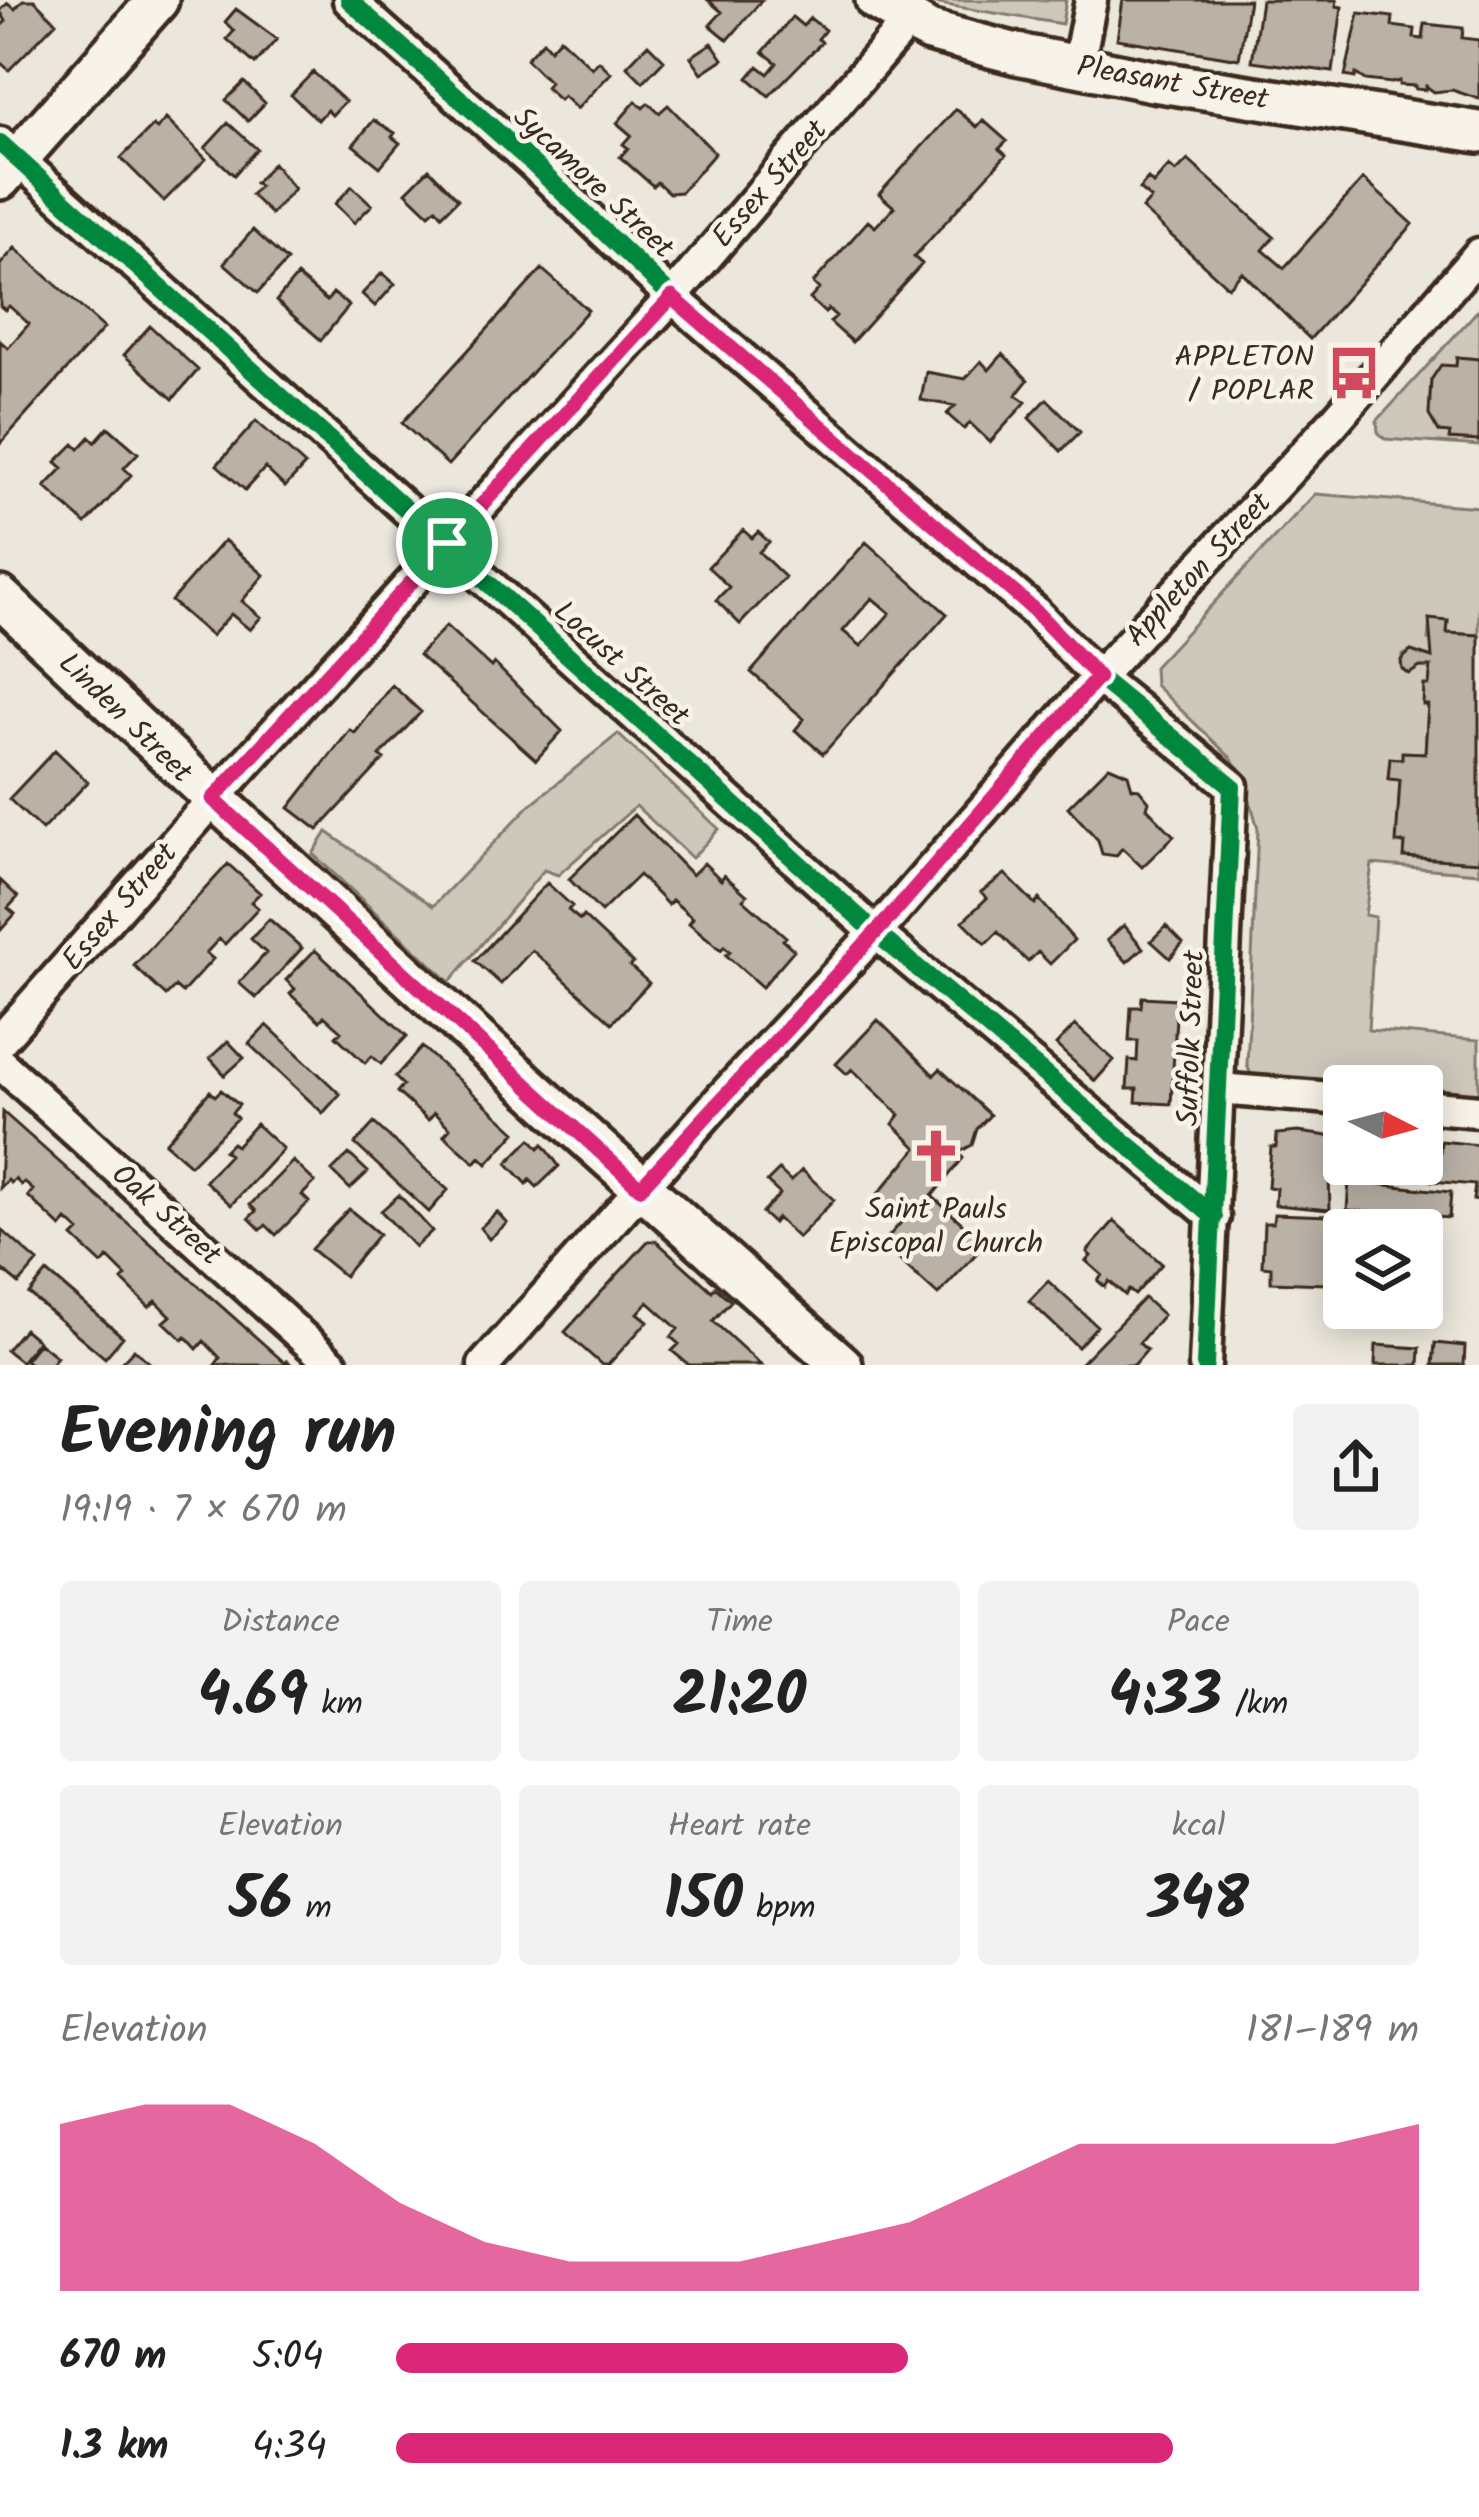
<!DOCTYPE html>
<meta charset="utf-8">
<style>
body{margin:0;font-family:Kalam,sans-serif;background:#f2f2f2;color:#222;height:100vh;display:flex;flex-direction:column;font-size:45px;white-space:nowrap}
*{box-sizing:border-box;margin:0}
p{font-size:39px;color:#767676}
.icon{flex:none;width:66px;height:66px;fill:none;stroke:currentColor;stroke-width:2;stroke-linecap:round;stroke-linejoin:round}
.map{position:relative;height:1365px;overflow:hidden}
.details{display:flex;flex-direction:column;background:#fff;flex:1}
.details>*{flex:none}
.needle{width:78px;rotate:96deg}
.fabs{position:absolute;left:1323px;top:1065px;display:grid;gap:24px}
.fabs a{display:grid;place-items:center;width:120px;height:120px;border-radius:12px;background:#fff;box-shadow:0 6px 30px #0003;font-size:60px}
.pin{position:absolute;display:grid;place-items:center;width:102px;height:102px;color:#fff;margin:-51px;border:6px solid #fff;border-radius:50%;box-shadow:0 3px 12px #0007}
.round{display:grid;place-items:center;flex:none;width:126px;height:126px;border-radius:12px;background:#f2f2f2}
.head{display:flex;align-items:center;justify-content:space-between;height:204px;padding:0 60px}
h1{font-size:66px;font-weight:600;line-height:90px}
.metrics{display:grid;grid-template-columns:repeat(3,1fr);gap:18px;height:204px;padding:12px 60px}
.metrics div{display:grid;align-content:center;border-radius:12px;background:#f2f2f2;text-align:center}
.metrics b{font-size:60px;font-weight:600}
.metrics small{font-size:33px;font-weight:400}
.metrics p{font-size:33px}
.chart{height:336px;padding:24px 60px}
.chart p{display:flex;justify-content:space-between}
.chart svg{width:100%;height:216px;margin-top:12px;fill:#db2777;opacity:.7}
ul{padding:0 60px;list-style:none;font-size:39px}
li{display:grid;grid-template-columns:192px 144px 1fr;align-items:center;height:90px}
li i{height:30px;border-radius:15px;background:#db2777}
.map>svg:first-child{display:block}
.green{fill:#cec8bc;stroke:#84796d;stroke-width:3}
.building{fill:#bab2a7;stroke:#3b2a1e;stroke-width:3;fill-rule:evenodd}
.lines{fill:none;stroke-linecap:round;stroke-linejoin:round}
.minor-casing{stroke:#3b2a1e;stroke-width:39}
.major-casing{stroke:#3b2a1e;stroke-width:48}
.minor{stroke:#f7f3e8;stroke-width:30}
.major{stroke:#f7f3e8;stroke-width:39}
.cycleway-casing{stroke:#f7f3e8;stroke-width:26}
.cycleway{stroke:#00873e;stroke-width:18}
.route-casing{stroke:#fff;stroke-width:24}
.route{stroke:#db2777;stroke-width:15}
.labels{text-anchor:middle;stroke-width:9;stroke-linejoin:round;paint-order:stroke}
.street-label{font-size:30px;fill:#3b2a1e;stroke:#f7f3e8}
.poi-label{font-size:30px;fill:#3b2a1e;stroke:#f7f3e8;text-anchor:end}
</style>
<div class="map">
<svg width="1479" height="1365" viewBox="0 0 1479 1365">
<rect width="100%" height="100%" fill="#ece7dc"/>
<filter id="ink" filterUnits="userSpaceOnUse"><feTurbulence type="fractalNoise" baseFrequency=".00833" numOctaves="2"/><feDisplacementMap in="SourceGraphic" scale="24" xChannelSelector="R" yChannelSelector="G"/><feConvolveMatrix kernelMatrix="1 2 1 2 8 2 1 2 1" color-interpolation-filters="sRGB"/></filter>
<g filter="url(#ink)">
<!-- green -->
<path class="green" d="M915,0h151l-4,24z
M1479,309v50l-22,-2 -1,9 -25,14 -2,35 10,17 11,1v6l29,2v5l-94,-7 -7,-7 -1,-11z
M1315,494l164,13v128l-32,-2 1,-12 -18,-1 -2,20 5,1 -1,17 -21,-7 -9,5 -1,10 8,7 11,-6h11l-2,18 -5,1 4,19 -3,48 -22,-1 -1,7 -12,-1 -2,20 12,2 -3,63 82,19v11l-107,-9 -7,51 10,2 -7,113 111,10v55l-57,-5v-4l-171,-11 -4,-10 11,-236 -13,-47 -13,-23 -77,-74 -1,-18z
M618,734l101,95 -27,29 -56,-52 -78,69 -14,-5 -94,112 -137,-128 14,-22 106,74 98,-102z"/>
<!-- building -->
<path class="building" d="M23,0h11l22,22 -47,48 -9,-8v-35l6,-6 -6,-10 8,-8 7,6z
M708,0h54l-34,40 -18,-15 12,-13z
M1123,0h126l-10,59 -122,-20z
M1261,0h76l-1,6 6,1 -9,65 -81,-11z
M236,9l41,30 -22,25 -28,-25 7,-8 -9,-9z
M1359,13l34,4 -1,9 23,3 -1,9 9,1 2,-15 38,4 -1,10 17,2v59l-27,-9 -18,2 -8,-6 -1,4 -10,-1v-3l-16,-1v-4l-8,2 -26,-3 -9,-6 -1,4 -10,-2z
M792,17l11,9 7,-8 15,12 -7,9 4,3 -53,54 -21,-18 10,-12 10,8 9,-11 -14,-11z
M560,38l32,30 7,-7 12,12 -34,36 -14,-13 -4,4 -14,-13 4,-5 -23,-23 17,-18 7,8z
M712,43l11,16 -21,14 -11,-16z
M648,44l16,16 -21,22 -16,-16z
M313,72l32,29 -13,14 -5,-5 -9,10 -27,-25z
M244,82l21,21 -17,18 -22,-21z
M636,101l7,7 5,-5 11,10 9,-8 47,48 -34,39 -12,1 -12,-11 -4,4 -33,-29 8,-9 -5,-4 8,-9 -14,-12z
M956,109l21,18 6,-7 24,21 -8,8 7,6 -92,102 8,7 -70,78 -22,-20 6,-6 -8,-7 -3,4 -15,-14 9,-10 -6,-6 55,-62 7,6 19,-20 -15,-13z
M166,119l40,40 -42,42 -43,-43 32,-32 4,3z
M374,120l21,13 -3,4 8,6 -20,24 -27,-22z
M228,123l29,26 -23,26 -29,-27z
M1188,160l86,77 -11,13 21,18 79,-89 50,45 -103,115 -68,-67 -14,15 -86,-78 9,-10 -12,-10 9,-10 5,5 16,-18 7,6z
M273,163l21,26 -23,25 -20,-19 8,-9 -4,-3z
M429,169l29,30 -16,16 -6,-7 -7,6 -23,-22z
M352,186l20,19 -18,18 -19,-19z
M253,230l34,31 -29,32 -34,-30z
M15,248l89,80 -104,116v-103l8,7 21,-24 -20,-18 -4,4 -5,-4v-41z
M542,269l46,41 -140,155 -46,-42z
M382,273l13,11 -20,22 -13,-12z
M297,276l30,25 6,-8 16,13 -28,34 -45,-39z
M150,326l48,44 -25,29 -49,-44z
M1003,354l25,26 -12,15 10,7 -36,40 -20,-19 -6,6 -17,-15 8,-8 -34,-6 5,-28 39,7 16,-18 8,9z
M1457,357l22,2v82l-30,-2 1,-6 -11,-1 -10,-17 2,-35 10,-15 15,1z
M1047,399l33,33 -19,19 -32,-33z
M256,421l49,44 -20,22 -20,-19 -20,22 -28,-25z
M108,427l30,26 -14,15 7,7 -45,49 -41,-37 18,-19 -7,-6 18,-18 5,5 11,-12 5,5z
M743,530l9,8 6,-6 11,10 -10,10 26,25 -45,47 -24,-24 13,-13 -21,-20z
M224,540l40,35 -22,26 19,16 -11,13 -19,-16 -20,22 -40,-35z
M866,542l81,72 -124,140 -28,-24 9,-11 -53,-47zM872,598l18,15 -29,33 -18,-15z
M1429,619l19,2 -1,12 32,2v227l-75,-5 1,-14h-9l4,-63 -12,-1 2,-21 12,1v-7l23,1 3,-48h-5l1,-20h5l2,-18h-11l-11,7 -7,-5 -1,-9 10,-9 21,7z
M446,626l45,41 3,-4 68,68 -26,29 -117,-105z
M392,685l29,27 -41,44 4,3 -66,71 -29,-22 61,-78 5,3z
M55,750l33,32 -46,48 -33,-31z
M1109,766l19,8 4,14 7,1 10,12 -2,7 27,28 -32,31 -20,-19 -6,8 -14,-2 -4,-14 -30,-33z
M634,815l58,60 12,-12 17,17 3,-5 23,20 -4,4 43,38 -3,3 11,10 -32,37 -36,-32 4,-4 -6,-5 -3,4 -32,-27 4,-5 -21,-18 -4,5 -29,-30 -38,37 -32,-33z
M228,864l32,29 -9,9 7,6 -33,36 -6,-5 -13,14 7,6 -31,34 -7,-6 -9,9 -32,-30z
M1005,874l30,30 4,-5 35,41 -24,24 -12,-12 -10,10 -30,-30 -12,12 -23,-23 24,-23 -6,-6z
M0,880l18,17 -10,11 7,6 -15,17z
M547,883l25,23 -4,4 12,10 3,-4 50,47 -3,3 19,17 -37,40 -80,-73 -31,34 -26,-23z
M269,919l33,29 -46,50 -17,-15 27,-30 -15,-14z
M1124,925l19,23 -16,14 -20,-22z
M1166,926l17,17 -13,15 -19,-17z
M315,950l92,86 -26,28 -9,-8 -7,7 -29,-27 5,-5 -17,-15 -4,5 -30,-27 5,-5 -9,-9z
M1142,997l35,2 -6,105 -35,-2 1,-13h-10l2,-29 8,1 1,-20h-9l2,-34h10z
M878,1020l56,55 6,-6 50,46 -13,14 -5,16 -14,8 5,5 -31,38 53,48 -47,51 -56,-51 22,-25 -26,-25 39,-46 -24,-24 7,-9 -48,-46 -5,5 -11,-10z
M267,1025l73,69 -17,19 -74,-69z
M1075,1025l39,35 -19,21 -39,-36z
M228,1041l16,17 -19,17 -15,-17z
M422,1047l94,85 -29,32 -7,-7 -5,6 -31,-28 6,-7 -16,-15 -6,7 -31,-28 6,-7 -8,-8z
M221,1090l18,15 -7,8 5,5 -47,47 -25,-22 45,-52 5,5z
M3,1112l282,251 2,-2 5,4h-77l5,-7 -16,-17 -7,8 -11,-12 -3,3 -19,-18 7,-6 -15,-15 -7,6 -27,-27 4,-4 -18,-18 -6,6 -29,-27 6,-6 -12,-11 -6,7 -33,-31 5,-6 -9,-8 -3,3 -6,-6 -4,4 -3,-3 -8,8z
M374,1123l74,67 -19,22 -74,-68z
M256,1124l27,25 -52,56 -26,-24 24,-26 -5,-4 8,-8 4,3z
M1298,1132l46,6v22h-14v8h11v8l-12,-1 1,35 -55,-5 1,-17 -8,-1 3,-40h5l1,-13z
M531,1139l8,9 4,-4 16,22 -22,21 -7,-7 -3,4 -20,-21z
M1441,1141l38,4v56l-6,-1 2,-15 -44,-4 1,-19 7,1z
M349,1154l19,18 -18,17 -18,-18z
M293,1161l22,21 -13,13 7,7 -33,33 -10,-10 -5,5 -12,-12 7,-7 -6,-6z
M779,1170l12,11 11,-11 32,30 -36,38 -21,-20 -4,5 -11,-10 18,-19 -13,-12z
M1349,1181l102,11 -2,26 -102,-8z
M399,1195l33,36 -17,16 -34,-36z
M349,1209l30,25 -35,42 -33,-27z
M497,1212l10,11 -18,16 -9,-11z
M1274,1214l56,2 -1,30h8l-1,10h-9l-1,28 -55,-2v-15l-9,-1 2,-43h9z
M1114,1221l48,43 -27,31 -6,-5 -4,5 -16,-14 -4,6 -7,-6 4,-6 -16,-14 5,-5 -4,-4z
M2,1230l36,32 -19,22 -19,-16z
M648,1241h8l56,50 3,-4 16,14 -18,20 48,44h-72l-17,-14 7,-7 -8,-7 7,-8 -30,-27 -10,11 10,8 -40,44h-6l-37,-33z
M47,1272l76,65 -18,21 -76,-64z
M1048,1281l49,45 -19,21 -49,-46z
M1144,1298l19,17 -24,28 8,7 -13,15h-55z
M24,1329l14,12 -17,21 -15,-12z
M39,1343l18,14 -7,8h-19l-6,-5z
M1435,1343l30,3 -1,19h-31z
M1376,1345l44,3 -1,17h-44z
M134,1349l18,16h-33z"/>
<g class="lines">
<defs>
<path id="minor" d="M349,0l183,163 140,134 362,314 64,66 134,109 -27,579
M1078,66l13,-66
M0,143l875,789 339,285
M0,1041l220,-249 452,-495 238,-278
M0,1063l333,302
M1218,1089l126,10
M1422,1106l57,5
M484,1365l240,-270 166,-178 208,-240 235,-254 146,-169"/>
<path id="major" d="M876,0l53,31 88,23 136,27 326,51
M0,179l158,-179
M0,597c276,262 557,517 842,768"/>
</defs>
<!-- minor casing -->
<use href="#minor" class="minor-casing"/>
<!-- major casing -->
<use href="#major" class="major-casing"/>
<!-- minor -->
<use href="#minor" class="minor"/>
<!-- major -->
<use href="#major" class="major"/>
<defs>
<path id="cycleway" d="M349,0l183,163 140,134 362,314 64,66 134,109 -27,579
M0,143l875,789 339,285"/>
</defs>
<!-- cycleway casing -->
<use href="#cycleway" class="cycleway-casing"/>
<!-- cycleway -->
<use href="#cycleway" class="cycleway"/>
</g>
</g>
<g class="lines" filter="url(#ink)">
<defs>
<path id="route" d="M672,297l362,313 64,67 -208,240 -250,271 -427,-389z"/>
</defs>
<!-- route casing -->
<use href="#route" class="route-casing"/>
<!-- route -->
<use href="#route" class="route"/>
</g>
<!-- icons -->
<defs>
<symbol id="bus-bare" viewBox="-9 -9 18 18"><path d="M-5-6H5V4H4V6H2V4H-2V6H-4V4H-5ZM-3.5-4V0h7V-4ZM-3.5 1.2v1.5H-2V1.2ZM2 1.2v1.5H3.5V1.2Z" fill="#d1495b" stroke="#f7f3e8" stroke-width="2.5" paint-order="stroke"/></symbol>
<symbol id="church-bare" viewBox="-9 -9 18 18"><path d="M-1.2-6h2.4v3.5h3.3v2.4h-3.3V6h-2.4V-.1h-3.3v-2.4h3.3Z" fill="#d1495b" stroke="#f7f3e8" stroke-width="2.5" paint-order="stroke"/></symbol>
</defs>
<g fill-rule="evenodd">
<use href="#bus-bare" x="1316" y="335" width="76" height="76"/>
<use href="#church-bare" x="898" y="1118" width="76" height="76"/>
</g>
<g class="labels">
<!-- street labels -->
<g class="street-label">
<text transform="translate(1173 82) rotate(10)" y="10">Pleasant Street</text>
<text transform="translate(594 182) rotate(43)" y="10">Sycamore Street</text>
<text transform="translate(769 183) rotate(-49)" y="10">Essex Street</text>
<text transform="translate(1198 569) rotate(-47)" y="10">Appleton Street</text>
<text transform="translate(622 663) rotate(42)" y="10">Locust Street</text>
<text transform="translate(126 717) rotate(44)" y="10">Linden Street</text>
<text transform="translate(119 906) rotate(-49)" y="10">Essex Street</text>
<text transform="translate(1190 1038) rotate(-88)" y="10">Suffolk Street</text>
<text transform="translate(167 1214) rotate(42)" y="10">Oak Street</text>
</g>
<!-- poi labels -->
<g class="poi-label">
<text x="1314" y="366">APPLETON<tspan x="1314" dy="34">/ POPLAR</tspan></text>
<text x="936" y="1218" text-anchor="middle">Saint Pauls<tspan x="936" dy="34">Episcopal Church</tspan></text>
</g>
</g>
</svg>
<div class="fabs">
<a><svg class="needle" viewBox="-14 -14 28 28"><path d="M0-13l5 13h-10z" fill="#e53935"/><path d="M0 13l5-13h-10z" fill="#767676"/></svg></a>
<a><svg class="icon" aria-label="layers" viewBox="0 0 24 24"><path d="M12 4l9 5-9 5-9-5zM3 14l9 5 9-5"/></svg></a>
</div>
<div class="pin" style="left:447px;top:543px;background:#1e9e55"><svg class="icon" aria-label="arrive" viewBox="0 0 24 24"><path d="M6 21V4h12l-3 4 3 4H6"/></svg></div>
</div>
<section class="details">
<div class="head"><div><h1>Evening run</h1><p>19:19 · 7 × 670 m</p></div><a class="round"><svg class="icon" aria-label="share" viewBox="0 0 24 24"><path d="M12 15V3M7 8l5-5 5 5M5 13v7h14v-7"/></svg></a></div>
<div class="metrics">
<div><p>Distance</p><b>4.69<small> km</small></b></div>
<div><p>Time</p><b>21:20</b></div>
<div><p>Pace</p><b>4:33<small> /km</small></b></div>
</div>
<div class="metrics">
<div><p>Elevation</p><b>56<small> m</small></b></div>
<div><p>Heart rate</p><b>150<small> bpm</small></b></div>
<div><p>kcal</p><b>348</b></div>
</div>
<div class="chart"><p><span>Elevation</span>181–189 m</p>
<svg viewBox="0 0 160 44" preserveAspectRatio="none"><path d="M0 44V10L10 6L20 6L30 14L40 26L50 34L60 38L70 38L80 38L90 34L100 30L110 22L120 14L130 14L140 14L150 14L160 10V44z"/></svg>
</div>
<ul>
<li><b>670 m</b>5:04<i style="width:50%"></i></li>
<li><b>1.3 km</b>4:34<i style="width:76%"></i></li>
</ul>
</section>
